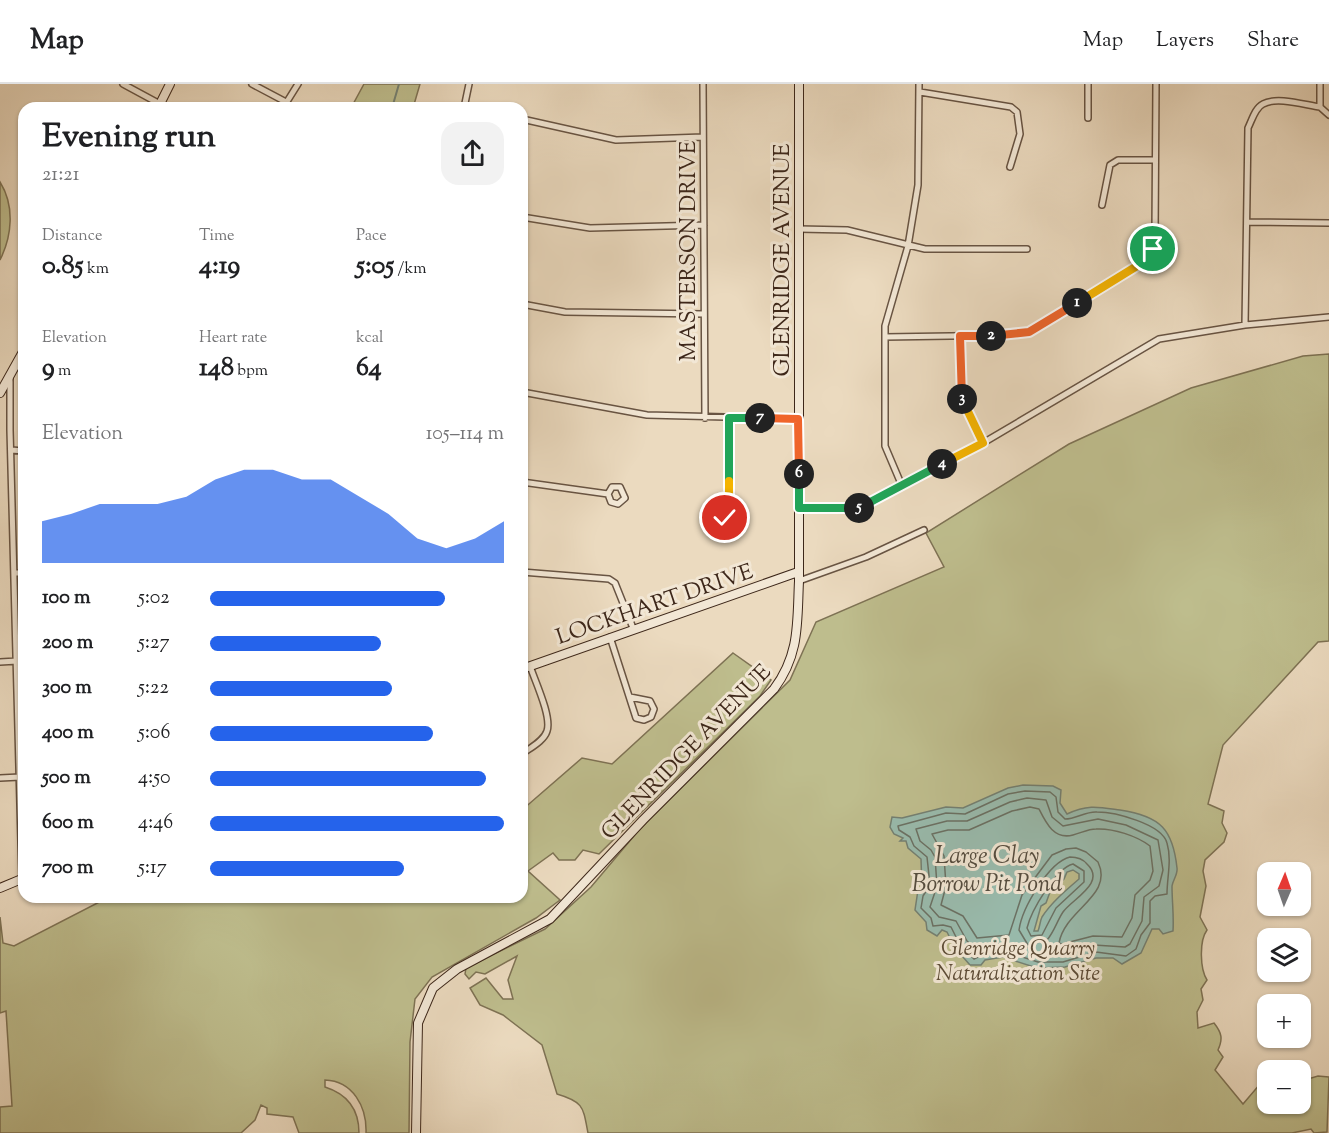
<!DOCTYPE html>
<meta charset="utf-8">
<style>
body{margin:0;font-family:"Sorts Mill Goudy",serif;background:#f2f2f2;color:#202124;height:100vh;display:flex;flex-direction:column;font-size:22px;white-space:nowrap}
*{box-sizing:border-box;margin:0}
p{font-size:20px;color:#757577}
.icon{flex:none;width:33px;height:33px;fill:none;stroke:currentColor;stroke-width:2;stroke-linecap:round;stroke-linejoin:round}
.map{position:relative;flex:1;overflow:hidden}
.drawer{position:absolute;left:18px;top:18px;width:510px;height:801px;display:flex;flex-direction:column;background:#fff;border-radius:18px;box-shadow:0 2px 4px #0004}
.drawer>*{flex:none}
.needle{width:39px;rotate:2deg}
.buttons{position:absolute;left:1257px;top:778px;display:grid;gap:12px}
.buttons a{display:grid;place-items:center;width:54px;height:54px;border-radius:12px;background:#fff;box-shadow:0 2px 4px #0004;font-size:30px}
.pin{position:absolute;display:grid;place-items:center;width:51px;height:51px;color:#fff;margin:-26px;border:3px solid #fff;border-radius:50%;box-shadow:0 2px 6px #0007}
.km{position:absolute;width:30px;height:30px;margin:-15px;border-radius:50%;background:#222;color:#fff;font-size:16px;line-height:30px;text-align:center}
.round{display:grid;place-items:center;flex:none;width:63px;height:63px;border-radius:18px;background:#f2f2f2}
.head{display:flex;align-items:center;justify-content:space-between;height:102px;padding:0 24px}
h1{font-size:33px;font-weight:700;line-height:45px}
.stats{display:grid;grid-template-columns:repeat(3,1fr);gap:9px;height:102px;padding:6px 24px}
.stats div{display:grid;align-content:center}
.stats b{font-size:26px;font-weight:700}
.stats small{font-size:16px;font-weight:400}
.stats p{font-size:16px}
.chart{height:168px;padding:12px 24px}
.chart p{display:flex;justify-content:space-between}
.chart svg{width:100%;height:108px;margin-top:6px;fill:#2563eb;opacity:.7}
ul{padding:0 24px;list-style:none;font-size:20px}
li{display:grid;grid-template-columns:96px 72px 1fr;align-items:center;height:45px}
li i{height:15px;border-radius:8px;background:#2563eb}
header{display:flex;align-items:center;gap:36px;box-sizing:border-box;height:84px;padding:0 30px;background:#fff;border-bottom:2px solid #e0e0e0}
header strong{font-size:28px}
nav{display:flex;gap:33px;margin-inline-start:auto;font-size:21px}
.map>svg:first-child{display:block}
.green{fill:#bebd8d;stroke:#7e7254;stroke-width:1.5}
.water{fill:#99bbad;stroke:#748072;stroke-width:1.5;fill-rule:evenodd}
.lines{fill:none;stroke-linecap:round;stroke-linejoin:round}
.shore{stroke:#6b7164;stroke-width:1.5}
.stream{stroke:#748072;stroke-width:2}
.street-casing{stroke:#685443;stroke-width:8}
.secondary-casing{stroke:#3d271a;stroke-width:10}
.street{stroke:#f2e7d5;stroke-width:5}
.secondary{stroke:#f2e7d5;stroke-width:8}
.split-1-casing{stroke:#fff;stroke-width:12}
.split-2-casing{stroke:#fff;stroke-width:12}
.split-3-casing{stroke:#fff;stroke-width:12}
.split-4-casing{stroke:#fff;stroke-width:12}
.split-5-casing{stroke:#fff;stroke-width:12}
.split-6-casing{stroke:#fff;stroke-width:12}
.split-7-casing{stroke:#fff;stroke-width:12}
.split-8-casing{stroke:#fff;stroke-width:12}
.split-9-casing{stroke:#fff;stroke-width:12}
.split-1{stroke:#f5b400;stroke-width:8}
.split-2{stroke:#f0652b;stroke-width:8}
.split-3{stroke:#f0652b;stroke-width:8}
.split-4{stroke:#f5b400;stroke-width:8}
.split-5{stroke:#22a559;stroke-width:8}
.split-6{stroke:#22a559;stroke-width:8}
.split-7{stroke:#f0652b;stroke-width:8}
.split-8{stroke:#22a559;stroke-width:8}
.split-9{stroke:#f5b400;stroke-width:8}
.labels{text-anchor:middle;stroke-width:6;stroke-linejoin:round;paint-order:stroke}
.street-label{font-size:22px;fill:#3d271a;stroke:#f2e7d5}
.park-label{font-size:22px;font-style:italic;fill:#5d4c37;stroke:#f2e7d5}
.water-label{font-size:24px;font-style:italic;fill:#544c3f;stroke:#f2e7d5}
</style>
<header>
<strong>Map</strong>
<nav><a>Map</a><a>Layers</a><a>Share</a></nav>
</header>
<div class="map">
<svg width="1329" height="1049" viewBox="0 0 1329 1049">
<rect width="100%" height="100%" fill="#ebdabf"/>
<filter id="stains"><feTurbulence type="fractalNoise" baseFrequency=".00333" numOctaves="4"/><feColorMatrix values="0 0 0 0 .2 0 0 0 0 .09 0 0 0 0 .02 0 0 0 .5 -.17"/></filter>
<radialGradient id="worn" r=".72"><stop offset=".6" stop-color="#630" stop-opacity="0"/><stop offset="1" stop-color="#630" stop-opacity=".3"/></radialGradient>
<!-- green -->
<path class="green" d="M364,0h56l-7,24h-62z
M0,98c15,24 12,54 0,78z
M1329,270v287l-11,1 -95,103 -15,59 16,7 -2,12 5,10 -3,9 -19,18 -2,11 3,15 -6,31 7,13c-8,11 -7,39 0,50l-6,9 2,11 -6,12 1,16 16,-5c8,10 9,16 4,27l5,7 -8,13 28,34 17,-20 7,-3 1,23h32l1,-23 17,-5 11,1 -2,55 -13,1 -3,-4 -19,4h-704c-5,-26 -4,-31 -31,-39l-15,-49 -39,-30 -23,-10 -10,-17 16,-10 17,21h10l-5,-19 9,-24 -32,18 -9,-2 -7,7 -4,-5 1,-6 79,-39 46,-42 48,-57 151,-150 26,-58 128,-55 -18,-34 143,-89 122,-56 112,-32z
M733,569l38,27 -11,16 -161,158 -16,-4 -8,10h-16l-6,-7 -25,18 32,29 -24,18 -104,59 -17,22 -5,43 -1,91h-43c1,-26 -13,-52 -41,-53v7c22,7 34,22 34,46h-60l-6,-16 -26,-3v-6l-6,-3 -6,15 -14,13h-241v-26l12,-1 -6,-95 -6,2v-96l3,26 11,3 95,-49h413v-87l60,-52 30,6z"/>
<!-- water -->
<path class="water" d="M1023,701l30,1 8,4 -1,13 7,11c21,-10 32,-7 53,-4 41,6 53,20 57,58 1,6 -4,12 -5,18 0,16 2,29 1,45l-10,3 -4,-5h-7l-11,24 -19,11 -9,-6h-17l-31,9 -28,1 -34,-11 -18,3 -4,5h-11l-15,-17 -8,-16 -5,-2 -5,6 -10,-6 -1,-8 -11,-12 3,-20 4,-1 -1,-30 -13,-11 -2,-7h-6l3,-3 -9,-4 -4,-7 2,-10 10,1 44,-11 17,1 45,-20zM1073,786l6,4v5c-14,12 -28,24 -37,38 -2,4 -2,9 -4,14h-4l7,-25 5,-3 4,-11 14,-13 3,-7z"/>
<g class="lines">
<!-- shore -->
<path class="shore" d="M1025,707l25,1 6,5 2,15 7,7c11,0 21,-8 32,-7 18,0 65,12 70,31 5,17 0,34 0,51l-12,2 -5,5v22l-9,12 -5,14 -10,7 -30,-4 -33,10h-25l-35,-11 -19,3 -10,5 -14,-14 -9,-18 -8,-2 -10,1 -2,-8 -10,-10 2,-12 7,-11 -3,-28 -13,-11 -4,-9 -11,-7 -1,-4 48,-13 19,1 43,-20z
M1027,714l19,2 6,17 11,9 35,-7 28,6 32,15 5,30 -4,16 -15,11 -2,24 -12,23 -5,3 -31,-2 -39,10 -16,-1 -12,-7 -22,-4 -29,6 -9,-8 -11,-20 -17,-4 -9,-10 7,-21 -2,-29 -4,-7 -11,-9 -4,-12 31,-8h20l43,-19z
M1030,723l9,2c7,14 15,31 34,26 8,-2 15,-6 23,-6 17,-1 41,7 54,17l3,25 -3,9 -15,15 -3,23 -10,19 -29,-1 -31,8 -3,-1c6,-34 55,-47 39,-81l-12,-10 -10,-4 -10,1 -14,6 -30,40 -13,40 -32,3 -14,-22 -22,-11 5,-19 -2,-30 -12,-22 16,-4h21l43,-19z
M1070,773c7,0 13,2 17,7 20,19 -15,35 -24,48 -6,9 -9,20 -16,28l-19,5 -9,-15c3,-22 30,-68 51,-73z
M1073,780l11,7v11l-28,26 -14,27 -11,1 -4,-8c4,-17 29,-60 46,-64z"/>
<!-- stream -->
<path class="stream" d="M392,24l7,-24"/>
<defs>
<path id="street" d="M123,0l37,20
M252,0l34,18
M703,0l2,334
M920,8l91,15 6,5 3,22 -10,33
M1320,23v-23
M1320,23l9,8
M283,24l15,-24
M464,24l5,-24
M1088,34v-34
M522,35l94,21 87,-3
M1102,121l8,-40 8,-5h37
M522,133l68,11 114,-3
M1247,138l82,1
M799,145l48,1 78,19h102
M522,220l43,8 139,2
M1245,241l3,-197c4,-8 7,-20 15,-24 14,-8 42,1 57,3
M960,252l1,61 22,46
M885,253l131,-2 13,-3 116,-71 8,-12 2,-16 1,-149
M10,292v54l12,449
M522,308l125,23 151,4
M729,334v78
M11,366l13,1
M522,398l86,12
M902,402l-17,-40v-120l23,-80 10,-61 1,-101
M612,403h8l5,11 -7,6 -7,-2 -3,-8z
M716 423a11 11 0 1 1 22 0a11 11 0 1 1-22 0Z
M799,424h58l10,-3 116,-62 176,-104 86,-14 84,-8
M522,488l87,7 6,4 18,45
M15,489h9
M799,497l67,-24 58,-27
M610,553l26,81 8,2 7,-3 3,-8 -4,-8 -20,-4
M0,578l17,-1
M522,670c8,-6 22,-13 25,-23 5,-14 -12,-50 -17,-65
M0,694l20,-1"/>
<path id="secondary" d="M158,24l12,-24
M0,309l24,-43
M522,585l276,-97
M0,804l24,-10
M416,1049l2,-110 15,-35 24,-19 93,-50 93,-99 131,-131c26,-35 23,-66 25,-108v-497"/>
</defs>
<!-- street casing -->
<use href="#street" class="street-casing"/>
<!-- secondary casing -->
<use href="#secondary" class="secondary-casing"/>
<!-- street -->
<use href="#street" class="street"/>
<!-- secondary -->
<use href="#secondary" class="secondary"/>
</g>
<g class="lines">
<defs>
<path id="split-1" d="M1077,219l68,-42 8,-12"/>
<path id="split-2" d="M991,252l38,-4 48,-29"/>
<path id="split-3" d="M962,315l-2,-63h31"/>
<path id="split-4" d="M942,380l41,-21 -21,-44"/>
<path id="split-5" d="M859,424l83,-44"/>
<path id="split-6" d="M799,390v34h60"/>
<path id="split-7" d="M760,334l38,1 1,55"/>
<path id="split-8" d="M729,397v-63h31"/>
<path id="split-9" d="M725,434l-7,-5 -2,-8 5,-7 8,-2v-15"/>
</defs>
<!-- split-1 casing -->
<use href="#split-1" class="split-1-casing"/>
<!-- split-2 casing -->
<use href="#split-2" class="split-2-casing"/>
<!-- split-3 casing -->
<use href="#split-3" class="split-3-casing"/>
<!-- split-4 casing -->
<use href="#split-4" class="split-4-casing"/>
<!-- split-5 casing -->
<use href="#split-5" class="split-5-casing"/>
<!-- split-6 casing -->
<use href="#split-6" class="split-6-casing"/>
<!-- split-7 casing -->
<use href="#split-7" class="split-7-casing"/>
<!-- split-8 casing -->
<use href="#split-8" class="split-8-casing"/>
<!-- split-9 casing -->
<use href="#split-9" class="split-9-casing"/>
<!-- split-1 -->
<use href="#split-1" class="split-1"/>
<!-- split-2 -->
<use href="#split-2" class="split-2"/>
<!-- split-3 -->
<use href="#split-3" class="split-3"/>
<!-- split-4 -->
<use href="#split-4" class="split-4"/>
<!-- split-5 -->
<use href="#split-5" class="split-5"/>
<!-- split-6 -->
<use href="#split-6" class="split-6"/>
<!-- split-7 -->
<use href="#split-7" class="split-7"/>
<!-- split-8 -->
<use href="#split-8" class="split-8"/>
<!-- split-9 -->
<use href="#split-9" class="split-9"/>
</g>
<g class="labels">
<!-- street labels -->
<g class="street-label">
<text transform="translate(687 167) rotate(-90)" y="8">MASTERSON DRIVE</text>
<text transform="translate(781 176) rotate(-90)" y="8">GLENRIDGE AVENUE</text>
<text transform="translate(654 519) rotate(-19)" y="8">LOCKHART DRIVE</text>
<text transform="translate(685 667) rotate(-46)" y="8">GLENRIDGE AVENUE</text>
</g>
<!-- park labels -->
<g class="park-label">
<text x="1018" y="871">Glenridge Quarry<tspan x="1018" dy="25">Naturalization Site</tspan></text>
</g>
<!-- water labels -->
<g class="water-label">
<text x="987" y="779">Large Clay<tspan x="987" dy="28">Borrow Pit Pond</tspan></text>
</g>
</g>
<rect width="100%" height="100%" filter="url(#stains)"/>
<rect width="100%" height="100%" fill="url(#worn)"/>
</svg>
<div class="buttons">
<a><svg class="needle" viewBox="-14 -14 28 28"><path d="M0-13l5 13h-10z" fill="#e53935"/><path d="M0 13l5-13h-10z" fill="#757577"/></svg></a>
<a><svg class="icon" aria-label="layers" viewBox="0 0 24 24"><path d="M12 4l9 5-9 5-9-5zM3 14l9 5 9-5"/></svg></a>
<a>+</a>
<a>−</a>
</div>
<div class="pin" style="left:1153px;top:165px;background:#1e9e55"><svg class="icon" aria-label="arrive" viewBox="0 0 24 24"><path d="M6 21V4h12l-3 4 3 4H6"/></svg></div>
<div class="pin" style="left:725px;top:434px;background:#d93025"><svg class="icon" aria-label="check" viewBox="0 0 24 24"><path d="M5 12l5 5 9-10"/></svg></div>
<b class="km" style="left:1077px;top:219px">1</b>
<b class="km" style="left:991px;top:252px">2</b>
<b class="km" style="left:962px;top:315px">3</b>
<b class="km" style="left:942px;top:380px">4</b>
<b class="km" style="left:859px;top:424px">5</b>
<b class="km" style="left:799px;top:390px">6</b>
<b class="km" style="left:760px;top:334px">7</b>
<section class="drawer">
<div class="head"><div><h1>Evening run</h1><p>21:21</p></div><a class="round"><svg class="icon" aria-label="share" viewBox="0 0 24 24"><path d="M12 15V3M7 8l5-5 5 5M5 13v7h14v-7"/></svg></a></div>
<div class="stats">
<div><p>Distance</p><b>0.85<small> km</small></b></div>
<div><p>Time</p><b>4:19</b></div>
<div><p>Pace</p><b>5:05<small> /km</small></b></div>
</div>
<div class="stats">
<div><p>Elevation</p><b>9<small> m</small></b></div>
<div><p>Heart rate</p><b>148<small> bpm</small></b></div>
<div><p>kcal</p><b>64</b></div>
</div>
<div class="chart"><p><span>Elevation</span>105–114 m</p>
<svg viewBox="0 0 160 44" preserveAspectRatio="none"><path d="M0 44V27L10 24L20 20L30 20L40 20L50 17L60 10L70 6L80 6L90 10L100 10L110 17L120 24L130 34L140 38L150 34L160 27V44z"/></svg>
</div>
<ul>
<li><b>100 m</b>5:02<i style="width:80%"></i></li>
<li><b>200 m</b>5:27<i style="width:58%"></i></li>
<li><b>300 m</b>5:22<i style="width:62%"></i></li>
<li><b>400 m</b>5:06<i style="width:76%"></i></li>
<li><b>500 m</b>4:50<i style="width:94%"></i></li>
<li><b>600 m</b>4:46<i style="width:100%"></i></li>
<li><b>700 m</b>5:17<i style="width:66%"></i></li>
</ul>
</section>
</div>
